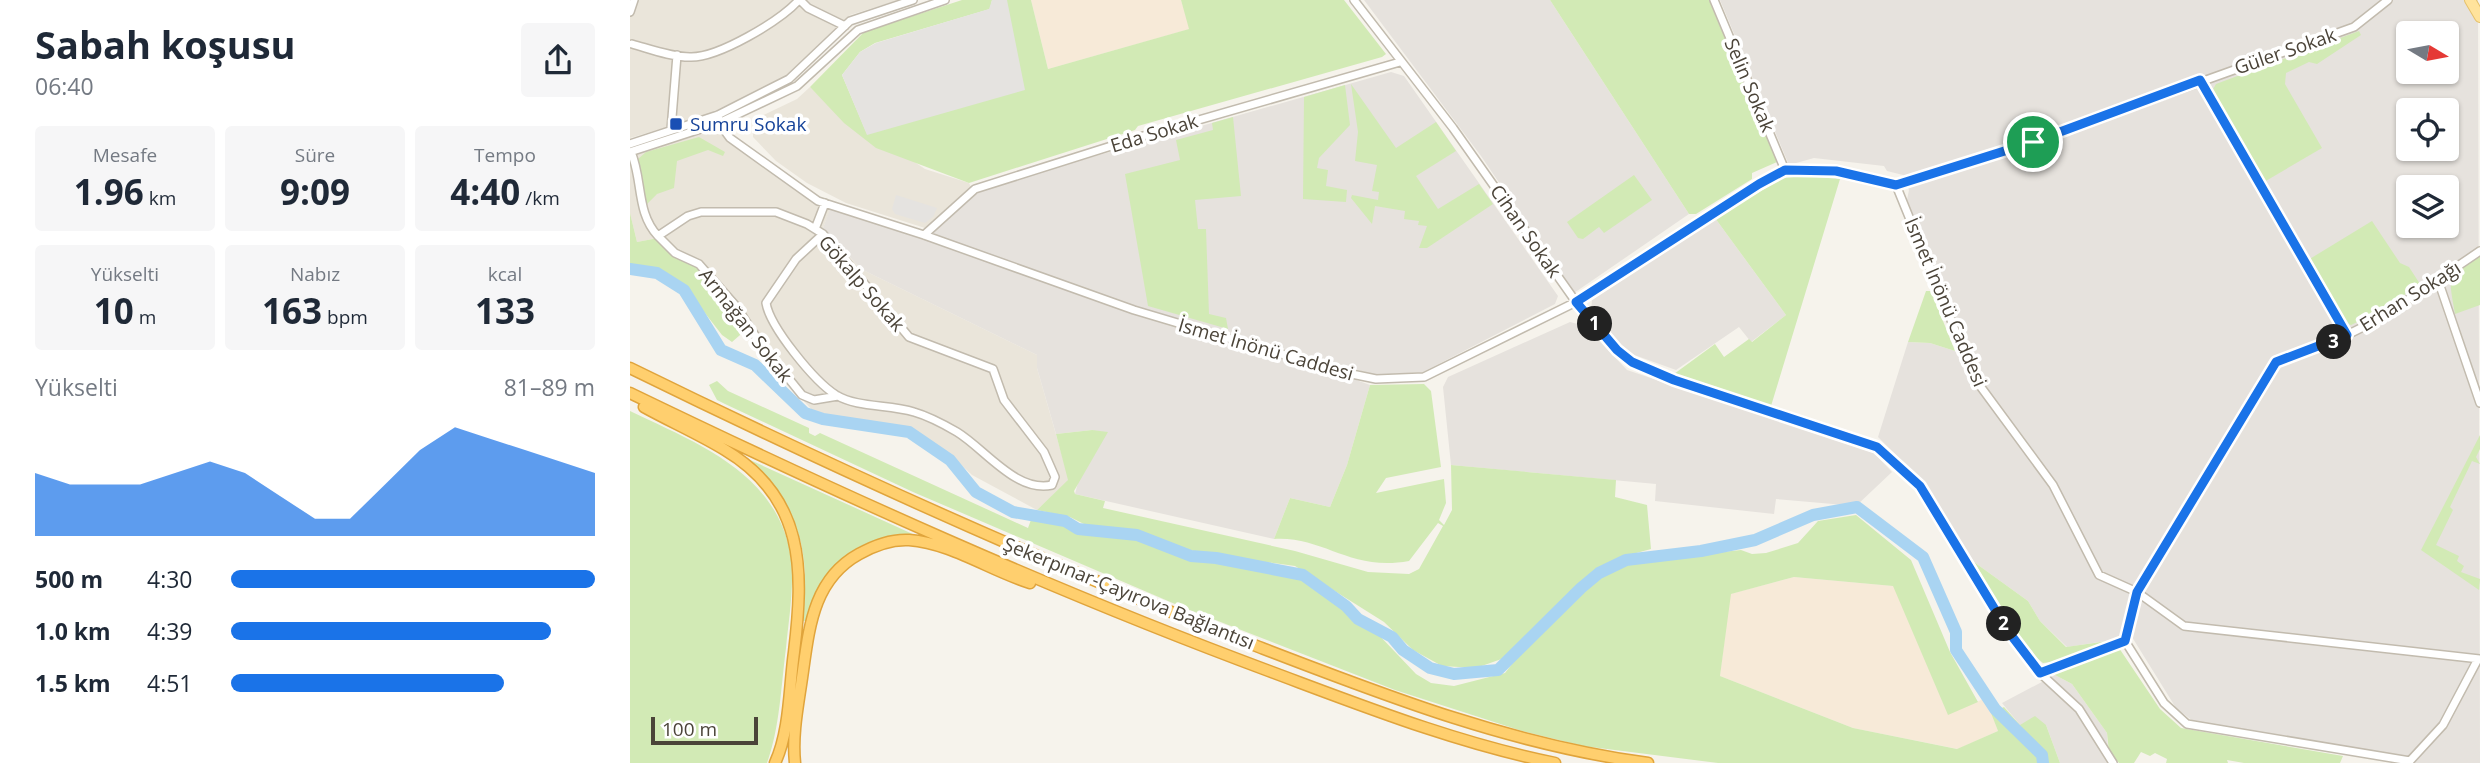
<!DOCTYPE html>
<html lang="tr">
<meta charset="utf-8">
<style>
body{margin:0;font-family:"Open Sans",sans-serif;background:#f6f6f7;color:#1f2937;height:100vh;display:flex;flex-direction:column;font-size:26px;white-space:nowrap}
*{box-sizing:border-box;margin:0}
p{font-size:23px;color:#747a83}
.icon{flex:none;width:38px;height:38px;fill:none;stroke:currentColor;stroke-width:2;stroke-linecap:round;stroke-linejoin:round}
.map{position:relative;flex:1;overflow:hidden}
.details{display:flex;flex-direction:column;background:#fff;width:630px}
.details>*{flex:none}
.needle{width:46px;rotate:100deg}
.controls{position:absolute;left:1766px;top:21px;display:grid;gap:14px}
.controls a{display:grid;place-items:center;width:63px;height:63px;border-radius:7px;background:#fff;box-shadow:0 2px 5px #0004;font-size:35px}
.scale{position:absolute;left:21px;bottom:18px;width:107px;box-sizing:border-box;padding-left:7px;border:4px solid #4b4439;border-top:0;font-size:19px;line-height:24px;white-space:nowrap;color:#4b4439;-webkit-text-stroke:5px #fff;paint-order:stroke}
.pin{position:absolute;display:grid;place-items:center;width:60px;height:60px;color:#fff;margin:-30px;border:4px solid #fff;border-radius:50%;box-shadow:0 2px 7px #0007}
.km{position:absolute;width:35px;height:35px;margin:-18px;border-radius:50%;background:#222;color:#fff;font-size:19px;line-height:35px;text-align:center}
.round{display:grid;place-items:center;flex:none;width:74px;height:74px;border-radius:7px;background:#f6f6f7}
.summary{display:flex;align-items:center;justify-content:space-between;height:119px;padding:0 35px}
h1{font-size:38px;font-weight:700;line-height:52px}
.stats{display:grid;grid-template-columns:repeat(3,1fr);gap:10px;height:119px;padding:7px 35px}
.stats div{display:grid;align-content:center;border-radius:7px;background:#f6f6f7;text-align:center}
.stats b{font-size:35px;font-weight:700}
.stats small{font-size:19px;font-weight:400}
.stats p{font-size:19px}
.chart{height:196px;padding:14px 35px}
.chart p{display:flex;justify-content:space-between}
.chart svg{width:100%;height:126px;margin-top:7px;fill:#1a73e8;opacity:.7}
ul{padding:0 35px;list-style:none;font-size:23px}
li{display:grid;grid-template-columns:112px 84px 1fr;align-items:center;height:52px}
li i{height:18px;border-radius:9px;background:#1a73e8}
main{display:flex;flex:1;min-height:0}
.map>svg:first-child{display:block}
.residential{fill:#eae5da}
.commercial{fill:#f7ead8}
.industrial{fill:#e6e2dd;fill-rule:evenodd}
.green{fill:#d2eab5}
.parking{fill:#e5e3e0}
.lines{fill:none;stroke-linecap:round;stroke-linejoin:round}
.river{stroke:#a9d4f2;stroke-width:12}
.minor-casing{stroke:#c2bbae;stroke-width:10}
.major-casing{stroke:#e6c16a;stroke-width:12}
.highway-casing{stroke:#e0a43c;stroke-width:13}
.minor{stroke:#fff;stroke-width:7}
.major{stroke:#ffe39c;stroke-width:10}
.highway{stroke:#ffcf6e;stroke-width:10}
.route-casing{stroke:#fff;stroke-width:14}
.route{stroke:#1a73e8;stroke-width:9}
.transit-dot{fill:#1a4fb4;stroke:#fff;stroke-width:2.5}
.labels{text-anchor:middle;stroke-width:7;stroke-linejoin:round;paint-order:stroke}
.street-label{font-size:19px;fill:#4b4439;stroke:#fff}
.transit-label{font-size:19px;fill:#164399;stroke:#fff;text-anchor:start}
</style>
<main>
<section class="details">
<div class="summary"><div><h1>Sabah koşusu</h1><p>06:40</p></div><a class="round"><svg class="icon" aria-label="share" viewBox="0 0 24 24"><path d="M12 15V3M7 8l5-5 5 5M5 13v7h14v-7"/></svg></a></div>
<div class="stats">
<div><p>Mesafe</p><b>1.96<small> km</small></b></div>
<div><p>Süre</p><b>9:09</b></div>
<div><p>Tempo</p><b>4:40<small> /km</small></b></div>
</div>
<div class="stats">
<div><p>Yükselti</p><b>10<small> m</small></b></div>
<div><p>Nabız</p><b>163<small> bpm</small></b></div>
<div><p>kcal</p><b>133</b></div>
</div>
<div class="chart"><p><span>Yükselti</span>81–89 m</p>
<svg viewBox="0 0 160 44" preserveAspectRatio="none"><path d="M0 44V22L10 26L20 26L30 26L40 22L50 18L60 22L70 30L80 38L90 38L100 26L110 14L120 6L130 10L140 14L150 18L160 22V44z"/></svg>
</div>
<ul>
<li><b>500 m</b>4:30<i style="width:100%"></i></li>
<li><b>1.0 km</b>4:39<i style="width:88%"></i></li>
<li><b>1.5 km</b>4:51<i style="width:75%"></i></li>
</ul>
</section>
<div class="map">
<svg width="1850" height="763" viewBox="0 0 1850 763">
<rect width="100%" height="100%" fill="#f6f3ec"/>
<!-- residential -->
<path class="residential" d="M0,0h269l-49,15 -64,62 -82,39 -74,22z
M180,87l14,14 101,68 44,14 2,4 -46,41 -79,-25 -39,-20 -31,-22 -23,-24v-17l44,-21z
M92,126l9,13 101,67 -9,22 38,41 176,86v13l32,112 -32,30 -65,-35 -20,-19 -41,-28 -97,-16 -48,-52 -33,-54 -38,-41 -24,-10 -13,-17 -21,4 -7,-29v-59z"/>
<!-- commercial -->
<path class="commercial" d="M401,0h150l9,29 -142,40z
M1164,577l100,9 54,128 38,-16 12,33 -40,18 -105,-21 -133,-52 10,-82z"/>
<!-- industrial -->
<path class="industrial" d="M734,0h186l139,214 -115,79 -93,-137z
M1090,0h758l2,763h-77l-210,-42 -17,-13 -44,-71 -65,10 -27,-26 -12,-20 -54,-39 -49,-78 -47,-47 30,-95 22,1 25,8 12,-4 -60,-147 2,-10 -6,-15 -16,-4 -3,-5 -70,-8 -25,7zM1778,33h38v39h-38zM1778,110h38v39h-38zM1778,187h38v39h-38z
M761,72l13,4 154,220 -3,8 -132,68 -47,3 -144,-40 138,50 -23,80 -17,42 -40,-9 -16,41 -199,-45 17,-64 -36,4 -19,-66v-13l-176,-86 -38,-41 9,-24 92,30 52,-44z
M1085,218l71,97 -35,27 -12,-15 -63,43 -50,-18 -35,-41 1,-11z
M940,322l15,4 42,44 247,83 18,19 -36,34 -80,-7 -2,15 -119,-13 1,-17 -205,-19 -8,-78 5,-10z
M1425,675l17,9 35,49 2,30h-49l-14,-38h-26l-18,-22z"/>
<!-- green -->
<path class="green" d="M332,0h30l-2,9 -115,34 -15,9 -18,23 25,59 140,-134h24l17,69 141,-40 -8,-29h163l42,54 -4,3 -244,69 -3,4 -166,53 -93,-35 -32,-25 -34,-36 54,-55z
M920,0h159l68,162 -25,11v6l-56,35h-7z
M1729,31l2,4 -44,29 -8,-2 -23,11 -1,11 37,64 -58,34 -52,-91 4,-7z
M721,84l45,64 40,-26 20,29 -40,25 22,33 41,-25 14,20 -66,44h-8l8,-22 -9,-1 1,-4 -15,-2 1,-8 -30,-5 -3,18 -21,-26 1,-3 26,5 1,-8 -7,-1 5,-26 -22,-4 3,-29z
M715,85l5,40 -31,33 -2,10 11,2 -2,16 21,4 -1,12 -43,-3 1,-102z
M603,117l8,79 -46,4 3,29h8l3,85 17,4 2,11 -80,-23 -23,-132 55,-14 -4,-20 37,-10 -1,-7z
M69,137l26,15 -2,4 -15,-6 -31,11 -3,27 -17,6 -10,10 -3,-1 -6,-44 8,-7z
M1004,175l18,25 -48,33 -5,-6 -16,12 -5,-1 -11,-16z
M1174,176l36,3 -69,227 -97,-32 41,-30 9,13 25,-18 3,3 34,-27 -71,-97 68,-40z
M0,213l7,29 21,-4 13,17 24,10 38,41 14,23 -15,13 -10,-7 -38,-49 -21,-14 -33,-6z
M1742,221l28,42 9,4 11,17 -39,27 -30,14 -8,-3 -35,-62z
M1850,255v50l-25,9c-7,-41 -9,-35 25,-59z
M1296,291h5l24,60 -25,-8 -22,-1z
M87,381l11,10 81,37v5l6,3 5,-3 208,95 4,-11 25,5 23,10 57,8 53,19 39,4 70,14 78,56 39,41 15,9 23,3 51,-13 14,-18 61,-62 31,-23 18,-8 112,-12 11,4 14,-1 32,-10 20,-22 38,-6 55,45 39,92 28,50 -30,13 -55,-129 -99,-9 -63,17 -11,82 133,52 104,21 41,-18 -7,-18 13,-6 16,18 15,-9 11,9 14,38h-342l-135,-17 -61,-15 -127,-41 -213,-83 -269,-115 -188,-88 -8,-4 -8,-15z
M794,384l7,7 10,76 -55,11 -10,15 68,-14 2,24 -7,17 5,5 8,-15 -1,-45 165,15 -1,17 32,8 4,44 -33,9 -41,28 -23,28 -44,42 -34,12 -34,-2 -29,-16 -29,-28 -89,-56 -96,-13 -61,-21 -48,-5 -20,-10 -33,-7 31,-30 -12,-46 36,-4 16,2 -34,59 1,3 30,7 -2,7 192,43 73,21 41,2 10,-5 24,-43 -5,-3 -29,38c-59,11 -85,-25 -135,-22l16,-41 40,9 17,-42 23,-80z
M0,411c64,31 141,59 159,136 7,32 0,69 -3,101 -5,38 -6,79 -19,115h-137z
M1850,435v14l-4,8 4,7 -8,-3 -22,46 3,3 -17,35 23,11 -2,5 7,5 -3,6 19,7 -1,11 -58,-40z
M118,459l169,77c-57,-5 -99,32 -111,85h-3c7,-74 -2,-108 -55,-162z
M1344,562l54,39 12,20 26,26 49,-7 -56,21 -16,2c-27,-19 -51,-72 -69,-101z
M1489,648l41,61 21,19 162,28 -3,7h-96l-17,-3 1,3h-62l1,-4 -12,-6 -5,3 -9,-4 -7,11h-15l-10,-11 -2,-19 -35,-49 -17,-9 -1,-5z"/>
<!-- parking -->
<path class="parking" d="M362,0h15l18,90 -158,45 -25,-60 18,-23 16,-9 113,-34z
M266,195l38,12 3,1 -4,9 -8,6 -30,-9 -3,-5z"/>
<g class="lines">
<!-- river -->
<path class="river" d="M0,269l27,4 27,17 37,60 34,15 50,48 18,6 86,13 41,28 26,32 37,20 52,9 13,8 59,6 54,21 25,2 87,17 43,31 12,13 34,18 11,13 27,18 24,6 44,-4 83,-82 18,-15 27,-13 75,-9 54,-11 58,-25 44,-8 66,50 33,75v18l39,59 47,46 1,8"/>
<defs>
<path id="minor" d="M170,0l8,8 37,18
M724,0l99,128 123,174 41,48 15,12 42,18 203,68 43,38 88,145 32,42 85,-32 12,-49 139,-230 57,-20 48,-24 99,-67
M1084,0l71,170
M0,12l4,-12
M2,44c18,5 39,13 58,13 28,1 90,-36 109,-57
M1570,80l147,255
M88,115l1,8 11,15 88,63 106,34 210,75 208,62 34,7 48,-2 152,-75 183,-118 26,-14 51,1 60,14
M41,130l6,-75
M0,144l88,-29 71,-36 61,-58 63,-21
M0,152l89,-29 78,-37 61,-56 87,-30
M1,152c12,28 5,61 27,84l30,-20 13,-4h75l31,12 16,10 86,103 84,32 11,31 40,52 11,25 -3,8c-36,8 -67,-36 -95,-53 -12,-7 -29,-16 -43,-20 -25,-8 -56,-4 -78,-17 -22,-14 -66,-68 -70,-92l30,-44 27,-25
M1266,185l79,194 78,106 46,90 38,17 47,34 296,33
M1266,185l137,-43 321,-115 34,-27
M185,229l10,-26
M294,235l51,-46 168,-53 257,-74
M28,236l17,17 24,11 37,42 24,37 42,52 12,5 24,-4
M1808,280l42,123
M1495,641l39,62 23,21 223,37
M1410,673l39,36 34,54
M1778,763l35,-38 35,-66"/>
<path id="major" d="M1840,0l10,17"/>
<path id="highway" d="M0,368c206,101 415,196 629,279 127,49 253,98 389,116
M0,393c209,101 421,197 639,278 94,35 187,72 286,92
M14,407c27,15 55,27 81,43 80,48 79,120 69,202 -5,36 -4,78 -19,111
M165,763c-3,-28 3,-57 7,-85 7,-48 10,-98 57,-124 16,-9 32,-15 50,-14 42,3 82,31 121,43"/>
</defs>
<!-- minor casing -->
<use href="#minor" class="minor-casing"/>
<!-- major casing -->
<use href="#major" class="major-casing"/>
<!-- highway casing -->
<use href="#highway" class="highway-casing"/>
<!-- minor -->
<use href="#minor" class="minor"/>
<!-- major -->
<use href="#major" class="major"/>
<!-- highway -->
<use href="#highway" class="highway"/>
</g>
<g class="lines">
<defs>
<path id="route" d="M1570,80l147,255 -71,27 -139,230 -12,49 -85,32 -32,-42 -88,-145 -43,-39 -203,-67 -42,-18 -15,-12 -41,-48 183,-118 26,-14 51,1 60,14 137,-43z"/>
</defs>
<!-- route casing -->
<use href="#route" class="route-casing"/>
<!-- route -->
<use href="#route" class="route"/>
</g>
<!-- markers -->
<rect class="transit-dot" x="39" y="117" width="14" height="14" rx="3.5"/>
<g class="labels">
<!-- street labels -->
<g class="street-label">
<text transform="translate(1655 51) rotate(-19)" y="7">Güler Sokak</text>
<text transform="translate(1120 85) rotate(67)" y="7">Selin Sokak</text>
<text transform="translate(524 133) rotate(-17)" y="7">Eda Sokak</text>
<text transform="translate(896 231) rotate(55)" y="7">Cihan Sokak</text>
<text transform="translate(232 283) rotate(49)" y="7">Gökalp Sokak</text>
<text transform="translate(1780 296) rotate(-32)" y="7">Erhan Sokağı</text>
<text transform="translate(1316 302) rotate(67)" y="7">İsmet İnönü Caddesi</text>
<text transform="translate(116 325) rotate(52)" y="7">Armağan Sokak</text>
<text transform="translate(636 349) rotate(16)" y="7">İsmet İnönü Caddesi</text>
<text transform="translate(499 593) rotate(22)" y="7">Şekerpınar-Çayırova Bağlantısı</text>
</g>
<!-- transit labels -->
<g class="transit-label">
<text x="60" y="131">Sumru Sokak</text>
</g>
</g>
</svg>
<div class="controls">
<a><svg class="needle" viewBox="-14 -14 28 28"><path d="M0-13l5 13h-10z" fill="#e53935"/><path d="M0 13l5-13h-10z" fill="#747a83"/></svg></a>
<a><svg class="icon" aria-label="locate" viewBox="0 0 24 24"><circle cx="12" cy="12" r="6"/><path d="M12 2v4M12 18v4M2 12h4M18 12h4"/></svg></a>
<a><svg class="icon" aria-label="layers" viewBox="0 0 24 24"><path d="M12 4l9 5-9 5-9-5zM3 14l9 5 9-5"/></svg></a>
</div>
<div class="scale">100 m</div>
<div class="pin" style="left:1403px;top:142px;background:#1e9e55"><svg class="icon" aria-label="arrive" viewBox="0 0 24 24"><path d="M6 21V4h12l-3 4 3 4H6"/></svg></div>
<b class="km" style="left:965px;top:324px">1</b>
<b class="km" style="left:1374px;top:624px">2</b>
<b class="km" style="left:1704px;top:342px">3</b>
</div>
</main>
